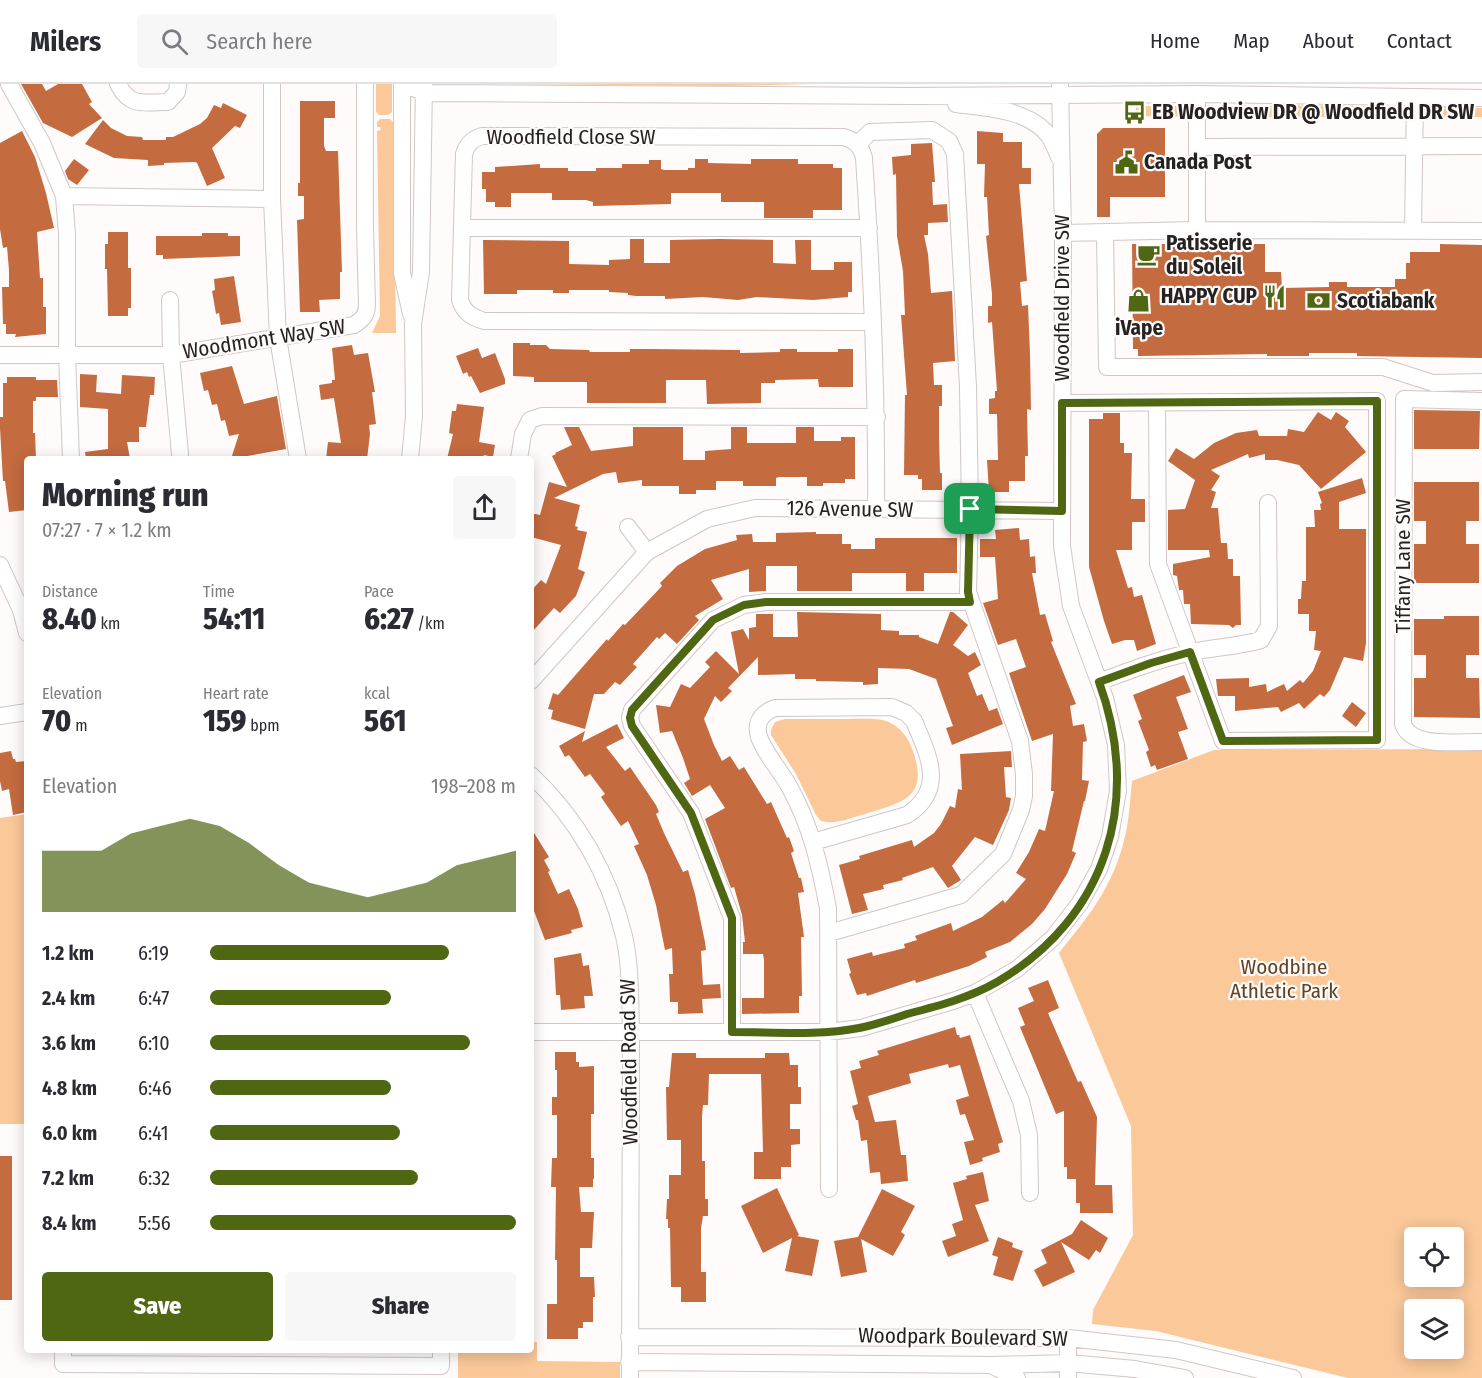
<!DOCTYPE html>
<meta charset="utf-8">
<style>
body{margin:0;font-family:"Fira Sans Condensed",sans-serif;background:#f7f7f7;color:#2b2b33;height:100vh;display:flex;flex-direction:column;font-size:22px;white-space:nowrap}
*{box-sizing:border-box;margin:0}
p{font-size:20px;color:#7c7c81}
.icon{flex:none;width:33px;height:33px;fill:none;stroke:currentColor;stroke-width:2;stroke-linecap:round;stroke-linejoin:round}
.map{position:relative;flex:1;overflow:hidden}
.drawer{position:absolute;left:24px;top:372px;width:510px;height:897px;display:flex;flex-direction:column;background:#fff;border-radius:6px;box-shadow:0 3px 15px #0003}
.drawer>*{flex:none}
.fabs{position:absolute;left:1404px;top:1143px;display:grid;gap:12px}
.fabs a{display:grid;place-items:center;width:60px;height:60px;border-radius:6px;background:#fff;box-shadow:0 3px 15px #0003;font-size:30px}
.pin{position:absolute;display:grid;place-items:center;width:51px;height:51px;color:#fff;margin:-26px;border-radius:12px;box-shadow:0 3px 9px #0006}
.round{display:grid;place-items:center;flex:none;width:63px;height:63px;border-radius:6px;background:#f7f7f7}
.headline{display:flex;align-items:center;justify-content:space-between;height:102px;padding:0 18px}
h1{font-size:33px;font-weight:800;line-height:45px}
.figures{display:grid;grid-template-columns:repeat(3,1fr);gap:9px;height:102px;padding:6px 18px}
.figures div{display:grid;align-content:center}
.figures b{font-size:30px;font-weight:800}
.figures small{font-size:16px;font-weight:400}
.figures p{font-size:16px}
.chart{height:168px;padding:12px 18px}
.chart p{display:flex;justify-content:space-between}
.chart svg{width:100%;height:108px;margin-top:6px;fill:#4f6613;opacity:.7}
.action{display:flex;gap:12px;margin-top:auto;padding:12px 18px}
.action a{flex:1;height:69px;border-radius:6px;background:#4f6613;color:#fff;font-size:24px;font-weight:800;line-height:69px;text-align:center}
.action a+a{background:#f7f7f7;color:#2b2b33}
ul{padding:0 18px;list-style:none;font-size:20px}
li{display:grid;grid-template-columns:96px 72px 1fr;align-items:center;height:45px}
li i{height:15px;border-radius:8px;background:#4f6613}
header{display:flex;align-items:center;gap:36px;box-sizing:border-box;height:84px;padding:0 30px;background:#fff;border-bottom:2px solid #e1e1e2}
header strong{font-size:28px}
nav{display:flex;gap:33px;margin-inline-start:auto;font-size:21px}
.search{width:420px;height:54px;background:#f7f7f7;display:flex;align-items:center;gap:15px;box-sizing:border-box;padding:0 21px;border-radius:6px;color:#7c7c81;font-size:22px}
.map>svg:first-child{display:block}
.green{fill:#fac899;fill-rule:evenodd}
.building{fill:#c46b40}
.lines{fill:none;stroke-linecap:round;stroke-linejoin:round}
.minor-casing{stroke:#d0c7c6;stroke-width:18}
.minor{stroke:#fff;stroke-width:16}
.route-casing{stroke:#fff;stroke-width:12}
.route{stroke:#4f6613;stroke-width:8}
.labels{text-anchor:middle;stroke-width:4.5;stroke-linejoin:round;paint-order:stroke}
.poi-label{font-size:21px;font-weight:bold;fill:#252221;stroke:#fefbfa;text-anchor:start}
.street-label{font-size:21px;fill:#252221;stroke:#fefbfa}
.park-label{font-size:21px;fill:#614323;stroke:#fefbfa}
</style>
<header>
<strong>Milers</strong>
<div class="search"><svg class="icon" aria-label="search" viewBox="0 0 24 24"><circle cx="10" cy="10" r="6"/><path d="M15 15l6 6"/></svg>Search here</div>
<nav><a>Home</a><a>Map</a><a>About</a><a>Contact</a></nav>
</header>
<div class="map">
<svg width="1482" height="1294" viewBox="0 0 1482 1294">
<rect width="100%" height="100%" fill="#fefbfa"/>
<!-- green -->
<path class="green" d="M376,0h16v28l-4,3h-9l-3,-3z
M502,0h308l-83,2z
M1229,21l174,1 2,11h-194z
M1136,22h50l2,11 -52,-1z
M1429,22l53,2v9h-57z
M380,35h10l3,3 3,211h-24l8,-17 -3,-185 4,-1 -1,-3h-3v-5z
M785,635c21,0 43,0 65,0 11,0 25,-1 36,2 14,5 22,16 27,30 16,47 -10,51 -48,63 -15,4 -29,11 -44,7l-5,-6 -20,-41 -25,-39v-5l4,-8z
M1482,665v629h-134l-192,-47 -64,-7 1,-14 40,-75 -2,-109 -72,-173c29,-36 53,-65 65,-112 5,-19 6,-40 8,-60l82,-31zM1414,1154h40v38h-40zM1414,1226h40v38h-40z
M27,730v310h-27v-306z
M531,1258h6v19l83,1v16h-162v-28h73z"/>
<!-- building -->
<path class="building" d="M21,0h21l4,7 12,-7h24l10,18 -3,2 13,14 -30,19 -29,-14z
M300,17h35v17h-11v28l2,5h12l4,121h-2v27l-21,1 1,12h-20l-3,-92 7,-1v-23h-6v-13h2z
M223,19l24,12 -7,13 -5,-2 -23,22 13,30 -18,8 -10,-23 -2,-1 -31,1v2l-16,1v-6l-34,-2 -29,-14 18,-24 8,8 16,8 15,1 1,3h23v-3h7l27,-13 7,-6 7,-13 7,3z
M1103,44h62v69h-55v20h-13v-83z
M22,47l13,26 11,36 8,35 -17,4 3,46h3v29h3v27l-31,3 1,-3h-10v-10h-3l-1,-37h7v-17l-2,-23 -4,1 -3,-19v-86z
M977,47l26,2v9h19v26h9v16h-12l8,97 -7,1 2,24 6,-1 2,49 1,56 -4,-1 1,47h-3v25h-16v11h-20l-2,-32h11l-1,-46h-8v-15l6,-1v-7h2l-5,-69 -4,1v-17h4v-12l-6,-58 3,-1 -2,-38h-3l1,-33h-8z
M932,59l3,39h-3l1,23 14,-1 1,18 -20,1v12h-4l4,19 3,39 21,-2 3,70 -22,2 1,22h8v21h-3v32l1,35h2v17h-20v-11h-4v-4h-14l1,-80h2l-6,-80h4l-2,-44 -6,-35 -1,-62 -3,1 -1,-18 19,-2v-11z
M74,75l15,11 -12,15 -9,-6 -3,-8z
M695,75h13v4l43,1v-5h47v5h35v4h9v42h-29v8h-49v-16h-43v-9h-50v11l-78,2v-4l-7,-2h-34v-7h-41v14h-16v-5h-9v-13h-4v-17h13v-5l45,-3v4h28v3h28v-3h26v-4h27v-4h12v9l3,1h24v-2h7z
M108,148h20v36h3v40h-3v8h-20l-1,-47h-2v-25h3z
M202,149h26v3h12v20l-77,3v-4h-7v-19h46z
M630,155h14v24h26v-23l49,-1 54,1v23l23,1 -1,-24h16v30h23v-8h18v30h-4v5l-35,3 -56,-3 -19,3 -35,-3 -38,2v-3h-29l-8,-1v-2l-19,-1v-2h-40v3h-16v-3h-36v4h-33l-1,-54 86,1v23l40,1v-5l21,-1z
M1132,160h133v28h16l1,16 47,-1v-5h18v5h48v-8h11v-16h4v-11h30v-8l42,1v113l-125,-2v-3h-48v3h-42v-2l-129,2v-7h-5z
M234,192l7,46 -20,3 -2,-12 -3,1 -2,-12 -2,-11 3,-1 -1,-11z
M513,259h17v2h16l4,4 39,1 1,2h40v-3h20l90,1v3l40,-1v-3h17v3h41v-3h15v38h-34l-1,-8 -43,1v3h-14v20l-54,1 -1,-24h-40v23h-79v-21h-53v-5l-21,-1z
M352,261l2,10 14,-2 7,39h-3l4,32 -7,1 1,9 -3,25h-41l2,-17 13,1 -7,-45 -13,2 -2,-15 13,-2v-3h3l-3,-32z
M478,264l4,10 13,-5 10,26v5l-25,9 -9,-17 -2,1 -2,-5 -4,2 -7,-18z
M232,282l12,38 33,-8 9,53 -55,10 8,-25 -10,2 -4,-16 -4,1 -4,-17 -5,1 -4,-15 -4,1 -4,-18z
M80,290l17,1 -1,17 25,2 1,-19 33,2 -1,18h-4l-4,32h-7v15h-12l3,17h-44l-1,-7 23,-3v-40l-28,-2z
M7,293h29v3h21l1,17h-22v4h-3v32h2l1,26h-9v51l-18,2 -4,-31h-2l-3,-53v-11h3v-34h4z
M457,320l27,3 -5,35 16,3 -2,12 -9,-2 -1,4h-36l6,-25 -4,-1 3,-22h4z
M1414,326l66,1 -1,38h-65z
M1318,328l13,8 5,-8 13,9 -4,6 21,25 -45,37 -22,-24 -22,-5h-12v-6l-16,4 -1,-4 -37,16 9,6 -9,14 5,2 -5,16h7l3,35h6l1,16h5v17h7l1,49h-5l-3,3 -4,-3 -38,-1 -1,-20h-6l-1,-14h-4l-2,-14 -4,-1v-11l37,-7 -1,-7h-41v-40l17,-1 10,-29 -27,-19 8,-13 18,11 20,-16 22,-10 21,-3 2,6h28l1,-7 16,3z
M1103,329h17v30h4v10h8l-1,46h14v23h-13v28h-16l12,38 4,-1 2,10 8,-2 14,49 -19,7 -3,-11h-9l-13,4 -8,-23 -15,-54v-148h14z
M564,343h15l12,24 42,-5v-19h50v33h22v-9l26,-2v-22h16v16h49v-16h18v14h27v-4h14v42h-10v4h-22v3h-16v-9h-28l-3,1v8h-33v-5h-27v9h-20v4h-17v-8h-37v-6l-24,3 -2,-11 -13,2 -49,24 26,7 -5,21 3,1 -1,3 10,2 -9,37 7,3 -9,24 -16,17 -6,-5 -23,25v-42l10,-11 5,4 15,-39 -30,-8v-24l9,2 9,-33 18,5 -15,-31 4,-2 -1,-1 17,-8z
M1362,394l4,15 -27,9v27h27v114l-3,18 -19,-4 -14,33 -6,7 -4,-3 -16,15 -5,-6 -18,9 -3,-5 -43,4v-15h-17l-2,-17 33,-1v9l17,-3 1,8 17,-8 3,7 13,-11 3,3 10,-12 8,-20 -7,-1 2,-19h-7v-17h-11v-15h3l1,-18h4v-54h9l-1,-17h7l-1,-6 2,-1 -4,-11z
M1414,398h65v39h-13v23h13v39h-65v-39h12v-23h-12z
M1019,444l1,12 9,-1 1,18 5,-1 1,17h-4l8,42 5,-1 8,27 -2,1 25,62 -6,2 3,20 11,-2 3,17 -4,1 -1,38 7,1 -4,20h-1l-12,50 4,2 -9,21 -22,35 -13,15 -22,18 -25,10 2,5 -18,9 -53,17 -1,-3 -48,16 -1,-3 -9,2 -8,-21 2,-1 -4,-14 25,-7 1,4 32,-8 -1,-4 13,-4 -2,-4 36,-13 2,8 29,-14 21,-17 2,3 21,-24 -10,-6 13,-21 10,-23 6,2 9,-40h-3l2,-57 -21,7 -23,-68 17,-6 -10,-28 -18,6 -15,-42 15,-4 -3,-42h-15v-18h16l-1,-9z
M816,448v2h26v10h9v5h24v-11h82v35h-33v18h-18v-18h-54v18h-55v-25h-31v25l-17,1v-23l-38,11 12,19 -28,17 4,4 -22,24 -12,-11 -6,6 -2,-2 -24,27 4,3 -17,18 -5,-3 -11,12h-10l-9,35 -34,-10 2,-9 -5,-1 5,-16 5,2 49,-56 1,2 15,-17 2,1 37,-39 -2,-3 17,-17 28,-17 32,-9 -1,-5 16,-1 1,8h23v-9z
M797,528l84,2v16l18,1v4h20v2l19,7 12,-32h3l15,13 -15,20 15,11 7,-4 6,13 -13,8 9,23 5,-2 7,17 8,-3 6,16 -51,21 -6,-17 7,-2 -17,-47 -27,-10 -31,-1v16l-15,1v-3l-47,-1v-2h-21v-5l-37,1v-18l-30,31 4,3 -11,11 -6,-6 -11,23 10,26 8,16 8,-5 9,14 5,-3 23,37 4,-2 16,36 2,-1 5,14 -3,2 8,25h2l3,14 -6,1 6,44h-3l1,59h-3v17l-57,1v-16h22v-38l-1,-6h-20v-12h2l-3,-27 -8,-28 -3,1 -26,-69 20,-11 -15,-23 -18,11 -8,-13 6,-4 -7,-21 -11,-27 -12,2 -4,-28 14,2 11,-23 9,4 20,-21 -5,-5 11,-11 23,23 -8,-42 12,-3 6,11v-12l7,-1v-13h17v23h25z
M1444,532h35v39h-13v23h13l1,40 -66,-1v-39h12v-23h-12v-36h30z
M1184,591l7,17 -15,5 12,32 -10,3 10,27 -31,11 -2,-5 -4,2 -5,-15 3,-2 -11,-29 4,-2 -9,-24z
M1352,618l14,11 -10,14 -14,-11z
M617,640l7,14 -18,9 19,24 5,-4 26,38 3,7 -3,2 8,19 19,39 5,-2 7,24 10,48 1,8 -5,1 2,34 17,-1 1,14 -19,1 1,14 -25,1v-12h-8l-1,-28h4l-1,-26 -7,2 -9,-45 -9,-30 -13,-29 5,-2 -11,-23 -7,5 -20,-29 4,-3 -15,-20 -5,3 -16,-22 -4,2 -6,-11 26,-15 -3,11z
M11,667l2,8h2l1,3 10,-1 1,7v44l-14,3 -4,-26 -7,2 -2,-10v-28z
M1011,667l1,16h-8l2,30 5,1 -2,12 -16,35 -18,-8 -23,29 9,14 -13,8 -15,-21 -31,11 1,2 -20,5 1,4 -21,5 5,16 -16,4 -13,-49 21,-6 -1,-3 53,-16 2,7 20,-14 7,-9 9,-18 5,2 3,-19 4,1 -2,-36z
M531,744l18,29 -5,3 6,11 -2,1 10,22 11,-5 9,20 5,18 -12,3 1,3 -27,7 -14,-37z
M581,869l2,13 6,-1 4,31h-9l1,12 -24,2 -1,-15h-4l-2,-37z
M1048,896l11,28 -11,5 30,69 3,-1 16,36 -2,68h17l1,28h-33v-10h-4v-24h-9v-12h-3v-56l-8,3 -36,-87 5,-2 -7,-17 16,-7 -6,-13z
M955,943l2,8h2l1,3 10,-3 33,107 -5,2 2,8 -18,6 1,3 -13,4 -6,-23 10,-2 -9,-26 -5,1 -4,-15 13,-4 -9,-31 -11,3 -1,-4 -39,10 2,9 -43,13 7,26 21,-2 5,35h5l2,26 -27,3 -1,-12 -10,1 -3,-33 -6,1 -3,-21h-2l-4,-14 6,-2 -8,-33 11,-3 -2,-7 20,-6 -2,-4z
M555,968h21v10h3v5l15,-1v48h-3v44h3v21h-1v8h-14l2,25h13l-2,36h-12v29h14l1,20h-2v25h-10v6h-5v11h-31v-35h10v-44h-2l1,-73h-5l1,-29h5v-43h-5v-18h5v-27h-2z
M672,969h24v5h69v-5h24l1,12h8v22h3v17h-11v25h10v15l-9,1v22h-10v12h-27v-27h9l-2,-78h-52l-1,31h-5l-1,12v44h3v38h3v17h-5l-2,12v44h5v30h-25v-15h-10l-1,-59h-2v-9h-2l1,-20h2v-24h12v-35h-14l-1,-53h3z
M0,1072h12v144h-12z
M983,1088l6,29 -14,4 14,36 -41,16 -6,-16 14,-5 -4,-12 11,-4 -10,-37 14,-4 -1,-3z
M777,1104l22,47 -2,1 22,4 -7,36 -27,-5 7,-33 -29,15 -22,-47z
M882,1105l33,17 -14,26 4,3 -12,21 -32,-17 6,33 -26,5 -7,-36 24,-4z
M1081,1136l27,18 -8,15 -4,-3 -7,10 -28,-18 14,30 -32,15 -9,-17 13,-7 -6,-13 31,-16z
M998,1153l15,6 -1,4 11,4 -10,30 -20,-6 5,-18 -6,-2z"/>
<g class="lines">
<defs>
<path id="minor" d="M9,0l33,59 22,53 3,38v121l4,104
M118,0c12,24 26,18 50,18l9,-10 1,-8
M272,0v115l6,139 20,121
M402,0v189l9,41
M404,0l21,9 483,3 289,-2 285,4
M1197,10v136
M956,20c30,4 73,5 93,32 4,6 7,14 10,21
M1197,63l285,-1
M64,112l208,3
M462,144h407
M1413,146l2,-133
M1063,149l134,-3 285,1
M1105,149l2,134h276l50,16 49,-1
M170,216l1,55 9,99
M873,238l-389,-1c-12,-4 -20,-8 -24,-21l4,-146c3,-10 8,-15 18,-18l362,1c12,4 17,9 20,21 8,117 13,234 12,351
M0,271h171l183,-30c9,-6 13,-10 13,-21l-2,-77v-143
M1482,317l-78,-2 -1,325c8,25 57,17 79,18
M1062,319l315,-2v339l-154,1 -65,-177 -1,-161
M410,375l4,-43 -1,-92 8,-52 3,-188
M519,375l4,-25 7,-14 12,-4 335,1
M628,443l19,25
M0,481l21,45 6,23
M531,597l116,-129 60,-33 48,-11 307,3
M1099,598c29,-11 58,-22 89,-29 24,-6 49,-6 73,-13l8,-14 -1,-123
M0,632l27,-4
M531,691c46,43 78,99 93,161 7,31 6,64 7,96l-1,346
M813,758l94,-27c40,-26 21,-60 7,-94l-8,-8 -14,-6 -117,1c-11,4 -19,12 -17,24 1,14 25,42 32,56 21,38 30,78 38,120l1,281
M829,849l132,-38 42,-41 18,-44 3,-14v-22l-4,-33 -52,-149 2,-83 -2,-122 -13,-233 -6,-13 -17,-11 -62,2 -12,12
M975,909l46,108 8,34 1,58
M531,948h297l33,-4 92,-27 22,-8 42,-24 36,-31 27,-35 19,-34 11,-32 8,-46 -2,-46 -11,-47 -34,-92 -9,-60 1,-313 -3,-149
M732,948v-114l-41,-105 -59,-87 -2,-8 2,-8 81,-90 31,-15 22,-3h204
M629,1253l439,1 108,12 117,28
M1068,1254v40
M63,1266v14l378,2v-16
M629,1278l364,3 75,-2 67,6 50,9
M993,1282l24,12"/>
</defs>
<!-- minor casing -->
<use href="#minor" class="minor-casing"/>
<!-- minor -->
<use href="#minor" class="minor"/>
</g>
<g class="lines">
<defs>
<path id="route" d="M1377,317v339l-154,1 -33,-89 -39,11 -52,19c43,117 9,235 -102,300 -28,16 -59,24 -90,32 -15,5 -32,11 -48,14 -41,8 -85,4 -127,4v-114l-41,-105 -59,-87 -2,-8 2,-8 81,-90 31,-15 22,-3h204l-2,-10 2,-83 92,2v-108z"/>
</defs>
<!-- route casing -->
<use href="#route" class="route-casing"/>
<!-- route -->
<use href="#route" class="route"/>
</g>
<!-- icons -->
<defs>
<symbol id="bus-bare" viewBox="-9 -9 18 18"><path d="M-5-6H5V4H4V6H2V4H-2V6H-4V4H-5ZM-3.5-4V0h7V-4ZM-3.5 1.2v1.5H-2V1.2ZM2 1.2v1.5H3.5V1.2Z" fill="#4f6613" stroke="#fefbfa" stroke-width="2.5" paint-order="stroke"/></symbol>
<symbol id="civic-bare" viewBox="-9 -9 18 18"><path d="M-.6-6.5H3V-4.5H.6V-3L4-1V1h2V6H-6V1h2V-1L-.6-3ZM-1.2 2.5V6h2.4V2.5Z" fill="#4f6613" stroke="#fefbfa" stroke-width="2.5" paint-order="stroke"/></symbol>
<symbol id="cafe-bare" viewBox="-9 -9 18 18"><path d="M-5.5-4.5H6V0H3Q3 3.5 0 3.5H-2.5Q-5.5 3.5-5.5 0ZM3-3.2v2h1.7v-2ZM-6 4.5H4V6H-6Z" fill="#4f6613" stroke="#fefbfa" stroke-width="2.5" paint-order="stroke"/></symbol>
<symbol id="restaurant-bare" viewBox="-9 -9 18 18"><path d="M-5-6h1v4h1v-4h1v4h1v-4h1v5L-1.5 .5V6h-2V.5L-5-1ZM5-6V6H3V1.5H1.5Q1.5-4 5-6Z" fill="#4f6613" stroke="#fefbfa" stroke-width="2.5" paint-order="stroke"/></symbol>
<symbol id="shop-bare" viewBox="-9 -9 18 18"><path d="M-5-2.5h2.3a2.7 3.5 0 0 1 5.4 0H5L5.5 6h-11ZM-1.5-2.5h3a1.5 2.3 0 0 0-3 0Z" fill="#4f6613" stroke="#fefbfa" stroke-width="2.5" paint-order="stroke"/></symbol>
<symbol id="bank-bare" viewBox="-9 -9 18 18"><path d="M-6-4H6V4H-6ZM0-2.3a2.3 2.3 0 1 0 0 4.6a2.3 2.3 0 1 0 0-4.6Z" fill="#4f6613" stroke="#fefbfa" stroke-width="2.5" paint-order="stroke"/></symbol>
</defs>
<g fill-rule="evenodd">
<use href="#bus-bare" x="1118" y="12" width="33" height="33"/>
<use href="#civic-bare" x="1110" y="62" width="33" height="33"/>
<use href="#cafe-bare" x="1132" y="154" width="33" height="33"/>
<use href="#restaurant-bare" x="1258" y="196" width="33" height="33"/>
<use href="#shop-bare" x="1122" y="200" width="33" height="33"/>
<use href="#bank-bare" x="1302" y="200" width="33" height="33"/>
</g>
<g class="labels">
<!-- poi labels -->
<g class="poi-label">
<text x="1152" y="35">EB Woodview DR @ Woodfield DR SW</text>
<text x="1144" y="85">Canada Post</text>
<text x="1166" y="166">Patisserie<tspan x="1166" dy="24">du Soleil</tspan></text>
<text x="1257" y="219" text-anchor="end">HAPPY CUP</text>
<text x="1337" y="224">Scotiabank</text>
<text x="1139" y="251" text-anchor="middle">iVape</text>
</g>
<!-- street labels -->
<g class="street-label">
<text x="571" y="60">Woodfield Close SW</text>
<text transform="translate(1062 214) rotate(-90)" y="7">Woodfield Drive SW</text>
<text transform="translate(264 255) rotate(-9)" y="7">Woodmont Way SW</text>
<text transform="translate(850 425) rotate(1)" y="7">126 Avenue SW</text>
<text transform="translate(1403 482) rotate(-90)" y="7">Tiffany Lane SW</text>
<text transform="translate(629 978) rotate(-91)" y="7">Woodfield Road SW</text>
<text transform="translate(963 1253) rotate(1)" y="7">Woodpark Boulevard SW</text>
</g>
<!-- park labels -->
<g class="park-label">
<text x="1284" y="890">Woodbine<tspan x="1284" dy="24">Athletic Park</tspan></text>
</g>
</g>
</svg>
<div class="fabs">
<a><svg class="icon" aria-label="locate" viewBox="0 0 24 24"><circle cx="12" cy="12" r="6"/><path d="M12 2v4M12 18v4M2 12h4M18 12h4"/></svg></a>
<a><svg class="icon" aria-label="layers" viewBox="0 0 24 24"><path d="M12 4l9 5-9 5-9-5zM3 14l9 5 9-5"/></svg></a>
</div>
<div class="pin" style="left:970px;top:425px;background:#1e9e55"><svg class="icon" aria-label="arrive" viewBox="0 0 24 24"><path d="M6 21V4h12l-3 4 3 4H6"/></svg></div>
<section class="drawer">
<div class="headline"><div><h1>Morning run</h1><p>07:27 · 7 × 1.2 km</p></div><a class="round"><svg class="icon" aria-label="share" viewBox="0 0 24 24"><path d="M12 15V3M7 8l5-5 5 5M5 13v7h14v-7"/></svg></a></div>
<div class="figures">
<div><p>Distance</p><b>8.40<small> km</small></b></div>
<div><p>Time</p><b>54:11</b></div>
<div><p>Pace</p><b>6:27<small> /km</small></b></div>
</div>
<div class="figures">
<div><p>Elevation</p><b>70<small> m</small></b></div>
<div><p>Heart rate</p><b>159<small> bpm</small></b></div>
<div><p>kcal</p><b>561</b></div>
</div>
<div class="chart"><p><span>Elevation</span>198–208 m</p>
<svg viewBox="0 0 160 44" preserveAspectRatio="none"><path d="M0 44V19L10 19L20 19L30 12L40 9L50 6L60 9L70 16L80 25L90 32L100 35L110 38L120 35L130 32L140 25L150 22L160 19V44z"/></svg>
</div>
<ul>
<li><b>1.2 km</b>6:19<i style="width:78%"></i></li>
<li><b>2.4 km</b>6:47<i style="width:59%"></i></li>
<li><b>3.6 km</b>6:10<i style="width:85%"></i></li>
<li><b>4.8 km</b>6:46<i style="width:59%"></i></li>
<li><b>6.0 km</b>6:41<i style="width:62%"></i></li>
<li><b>7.2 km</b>6:32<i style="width:68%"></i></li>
<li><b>8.4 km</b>5:56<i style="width:100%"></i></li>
</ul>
<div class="action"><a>Save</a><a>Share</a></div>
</section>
</div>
